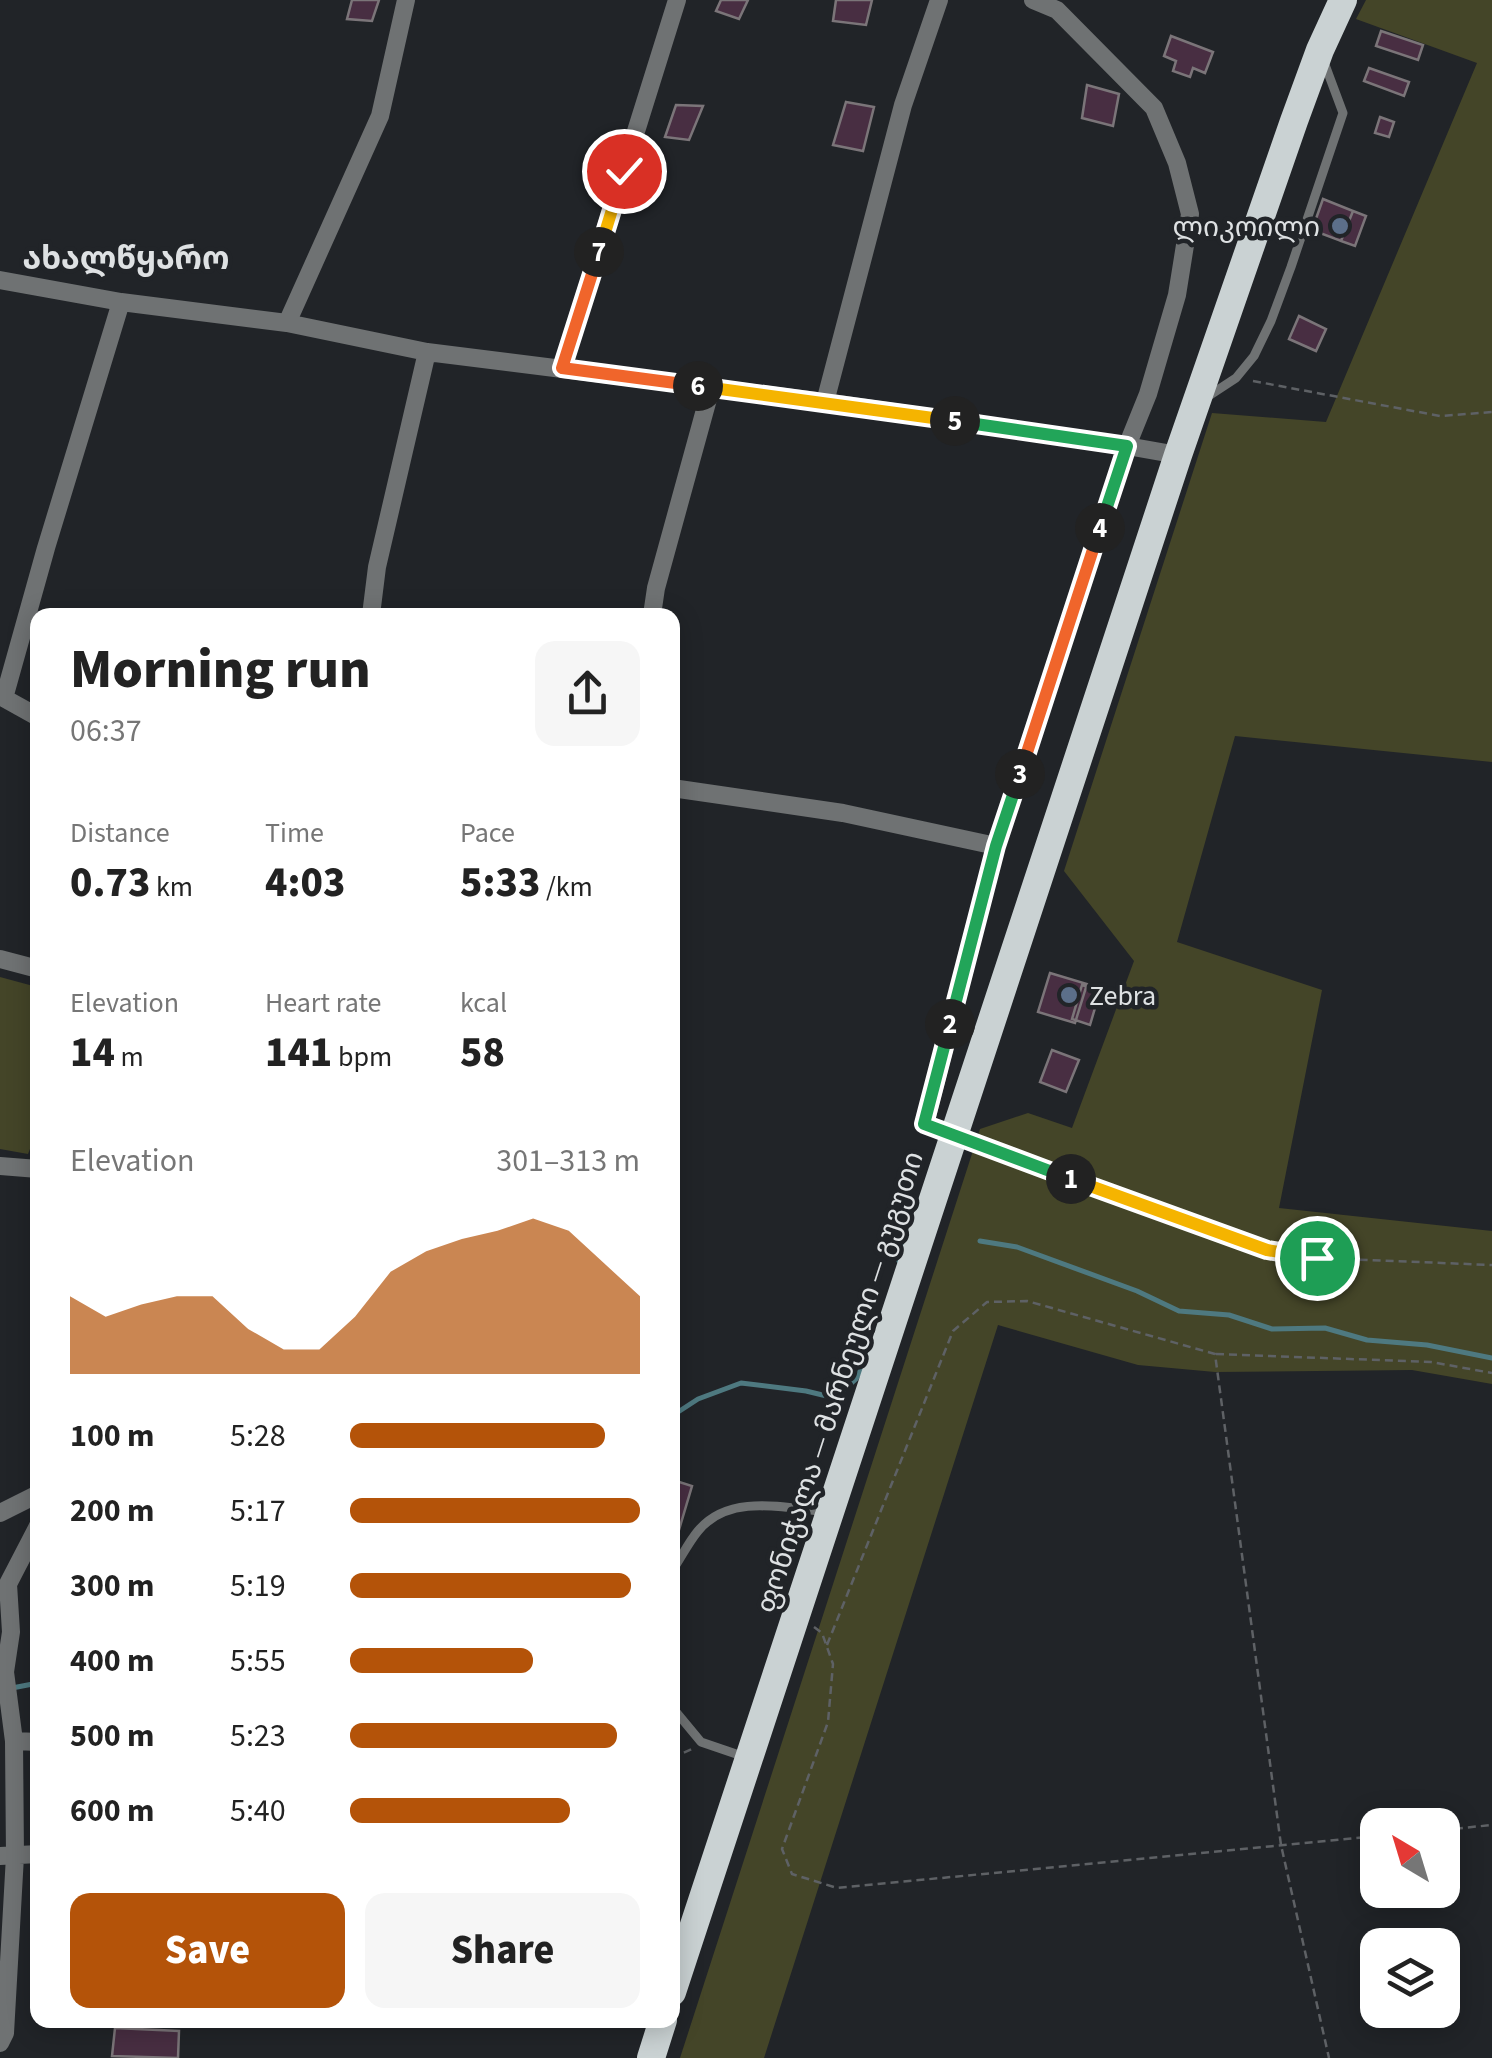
<!DOCTYPE html>
<meta charset="utf-8">
<style>
body{margin:0;font-family:"Source Sans 3","Noto Sans Georgian",sans-serif;background:#f6f6f6;color:#222;height:100vh;display:flex;flex-direction:column;font-size:38px;white-space:nowrap}
*{box-sizing:border-box;margin:0}
p{font-size:32px;color:#767676}
.icon{flex:none;width:55px;height:55px;fill:none;stroke:currentColor;stroke-width:2;stroke-linecap:round;stroke-linejoin:round}
.map{position:relative;flex:1;overflow:hidden}
.panel{position:absolute;left:30px;top:608px;width:650px;height:1420px;display:flex;flex-direction:column;background:#fff;border-radius:20px;box-shadow:0 5px 25px #0003}
.panel>*{flex:none}
.needle{width:65px;rotate:322deg}
.controls{position:absolute;left:1360px;top:1808px;display:grid;gap:20px}
.controls a{display:grid;place-items:center;width:100px;height:100px;border-radius:20px;background:#fff;box-shadow:0 5px 25px #0003;font-size:50px}
.pin{position:absolute;display:grid;place-items:center;width:85px;height:85px;color:#fff;margin:-42px;border:5px solid #fff;border-radius:50%;box-shadow:0 2px 10px #0007}
.km{position:absolute;width:50px;height:50px;margin:-25px;border-radius:50%;background:#222;color:#fff;font-size:28px;line-height:50px;text-align:center}
.round{display:grid;place-items:center;flex:none;width:105px;height:105px;border-radius:20px;background:#f6f6f6}
.summary{display:flex;align-items:center;justify-content:space-between;height:170px;padding:0 40px}
h1{font-size:55px;font-weight:800;line-height:75px}
.metrics{display:grid;grid-template-columns:repeat(3,1fr);gap:15px;height:170px;padding:10px 40px}
.metrics div{display:grid;align-content:center}
.metrics b{font-size:42px;font-weight:800}
.metrics small{font-size:28px;font-weight:400}
.metrics p{font-size:28px}
.chart{height:280px;padding:20px 40px}
.chart p{display:flex;justify-content:space-between}
.chart svg{width:100%;height:180px;margin-top:10px;fill:#b45309;opacity:.7}
.action{display:flex;gap:20px;margin-top:auto;padding:20px 40px}
.action a{flex:1;height:115px;border-radius:20px;background:#b45309;color:#fff;font-size:40px;font-weight:800;line-height:115px;text-align:center}
.action a+a{background:#f6f6f6;color:#222}
ul{padding:0 40px;list-style:none;font-size:32px}
li{display:grid;grid-template-columns:160px 120px 1fr;align-items:center;height:75px}
li i{height:25px;border-radius:12px;background:#b45309}
.map>svg:first-child{display:block}
.green{fill:#444528}
.lines{fill:none;stroke-linecap:round;stroke-linejoin:round}
.stream{stroke:#4e7980;stroke-width:5}
.building{fill:#482e42;stroke:#7b7579;stroke-width:2.5}
.path{stroke:#5e6165;stroke-width:2.5;stroke-dasharray:8 5;stroke-linecap:butt}
.service{stroke:#6f7273;stroke-width:9}
.minor{stroke:#6f7273;stroke-width:18}
.trunk{stroke:#cad2d3;stroke-width:28}
.split-1-casing{stroke:#fff;stroke-width:20}
.split-2-casing{stroke:#fff;stroke-width:20}
.split-3-casing{stroke:#fff;stroke-width:20}
.split-4-casing{stroke:#fff;stroke-width:20}
.split-5-casing{stroke:#fff;stroke-width:20}
.split-6-casing{stroke:#fff;stroke-width:20}
.split-7-casing{stroke:#fff;stroke-width:20}
.split-8-casing{stroke:#fff;stroke-width:20}
.split-1{stroke:#f5b400;stroke-width:12}
.split-2{stroke:#22a559;stroke-width:12}
.split-3{stroke:#22a559;stroke-width:12}
.split-4{stroke:#f0652b;stroke-width:12}
.split-5{stroke:#22a559;stroke-width:12}
.split-6{stroke:#f5b400;stroke-width:12}
.split-7{stroke:#f0652b;stroke-width:12}
.split-8{stroke:#f5b400;stroke-width:12}
.service-dot{fill:#5c6f8a;stroke:#212428;stroke-width:4}
.labels{text-anchor:middle;stroke-width:9;stroke-linejoin:round;paint-order:stroke}
.poi-label{font-size:28px;fill:#dee1e3;stroke:#212428;text-anchor:end}
.street-label{font-size:28px;fill:#dee1e3;stroke:#212428}
.quarter-label{font-size:32px;font-weight:bold;fill:#dee1e3;stroke:#212428}
</style>
<div class="map">
<svg width="1492" height="2058" viewBox="0 0 1492 2058">
<rect width="100%" height="100%" fill="#212428"/>
<!-- green -->
<path class="green" d="M1366,0h126v762l-257,-26 -58,206 145,48 -43,218 213,23v153l-80,-14 -197,2 -77,-7 -140,-40 -234,733h-84l300,-929 48,-16 44,15 62,-167 -70,-90 148,-458 114,9 151,-359 -121,-44z
M0,977l37,10v144l-9,23 -28,-5z"/>
<g class="lines">
<!-- stream -->
<path class="stream" d="M980,1241l37,6 120,44 42,20 50,4 43,14 53,-1 42,12 60,5 65,13
M899,1261l5,-20
M672,1418l3,-4 23,-15 43,-16 65,8 29,7 21,-19 12,-23
M12,1688l26,-5"/>
</g>
<!-- building -->
<path class="building" d="M352,0h27l-7,21 -25,-2z
M721,0h27l-9,19 -23,-8z
M836,0h36l-6,25 -33,-4z
M1381,31l42,14 -5,15 -42,-14z
M1171,36l42,16 -8,21 -12,-5 -3,9 -17,-6 3,-10 -12,-5z
M1369,68l40,14 -5,14 -40,-15z
M1087,85l32,9 -6,32 -31,-8z
M846,102l28,5 -11,44 -30,-6z
M676,105l27,1 -14,34 -24,-3z
M1380,117l14,5 -5,15 -14,-4z
M1323,199l30,12 -12,30 -29,-11z
M1353,211l13,5 -11,30 -14,-5z
M1299,316l27,13 -10,22 -27,-12z
M1050,973l37,11 -12,39 -37,-11z
M1082,985l18,6 -10,34 -18,-6z
M1052,1050l27,10 -13,32 -26,-10z
M673,1480l19,6 -16,54 -4,-2z
M115,2028l64,3 -1,27 -66,-2z"/>
<g class="lines">
<!-- path -->
<path class="path" d="M1253,381l187,35 52,-4
M976,1144l291,106 50,8 175,7
M1216,1354l215,8 61,11
M814,1627l8,6 11,31 -5,58 -46,127 10,25 45,14 541,-52
M827,1645l126,-314 34,-29 40,-1 188,53 66,491 48,213
M672,1758l20,-9
M1442,1830l50,-5"/>
<!-- service -->
<path class="service" d="M1204,399l32,-21 18,-22 17,-35 20,-54 52,-154 -19,-51
M672,1571c9,-13 16,-28 26,-40 31,-38 87,-23 129,-19
M672,1707l29,35 44,15"/>
<!-- minor -->
<path class="minor" d="M0,280l121,22 166,21 140,29 398,50 302,44 21,-52 29,-99 13,-81 -13,-51 -23,-55 -97,-98 -24,-10
M287,323l93,-207 26,-116
M562,368l115,-368
M825,402l78,-297 36,-105
M371,615l6,-48 50,-215
M652,615l4,-27 55,-200
M0,696l38,21
M4,698l42,-150 75,-246
M672,788l171,25 153,33
M0,959l38,10
M955,1137l-30,-13 71,-278 131,-400 51,9
M0,1166l38,3
M0,1513l38,-19
M14,1741l24,1
M0,1856l38,-2
M0,2043l5,-10 10,-177 -1,-115 -9,-69 6,-40 -3,-48 30,-58"/>
<!-- trunk -->
<path class="trunk" d="M672,1992l506,-1537 116,-334 26,-71 23,-50
M651,2058l12,-38"/>
</g>
<g class="lines">
<defs>
<path id="split-1" d="M1071,1179l196,71 50,8"/>
<path id="split-2" d="M950,1024l-26,100 147,55"/>
<path id="split-3" d="M950,1024l46,-178 24,-72"/>
<path id="split-4" d="M1020,774l80,-246"/>
<path id="split-5" d="M955,421l172,25 -27,82"/>
<path id="split-6" d="M698,386l257,35"/>
<path id="split-7" d="M599,252l-37,116 136,18"/>
<path id="split-8" d="M599,252l25,-81"/>
</defs>
<!-- split-1 casing -->
<use href="#split-1" class="split-1-casing"/>
<!-- split-2 casing -->
<use href="#split-2" class="split-2-casing"/>
<!-- split-3 casing -->
<use href="#split-3" class="split-3-casing"/>
<!-- split-4 casing -->
<use href="#split-4" class="split-4-casing"/>
<!-- split-5 casing -->
<use href="#split-5" class="split-5-casing"/>
<!-- split-6 casing -->
<use href="#split-6" class="split-6-casing"/>
<!-- split-7 casing -->
<use href="#split-7" class="split-7-casing"/>
<!-- split-8 casing -->
<use href="#split-8" class="split-8-casing"/>
<!-- split-1 -->
<use href="#split-1" class="split-1"/>
<!-- split-2 -->
<use href="#split-2" class="split-2"/>
<!-- split-3 -->
<use href="#split-3" class="split-3"/>
<!-- split-4 -->
<use href="#split-4" class="split-4"/>
<!-- split-5 -->
<use href="#split-5" class="split-5"/>
<!-- split-6 -->
<use href="#split-6" class="split-6"/>
<!-- split-7 -->
<use href="#split-7" class="split-7"/>
<!-- split-8 -->
<use href="#split-8" class="split-8"/>
</g>
<!-- markers -->
<g class="service-dot">
<circle cx="1340" cy="226" r="10"/>
<circle cx="1069" cy="995" r="10"/>
</g>
<g class="labels">
<!-- poi labels -->
<g class="poi-label">
<text x="1320" y="236">ლიკოილი</text>
<text x="1089" y="1005" text-anchor="start">Zebra</text>
</g>
<!-- street labels -->
<g class="street-label">
<text transform="translate(839 1382) rotate(-72)" y="10">ფონიჭალა — მარნეული — გუგუთი</text>
</g>
<!-- quarter labels -->
<g class="quarter-label">
<text x="126" y="269">ახალწყარო</text>
</g>
</g>
</svg>
<div class="controls">
<a><svg class="needle" viewBox="-14 -14 28 28"><path d="M0-13l5 13h-10z" fill="#e53935"/><path d="M0 13l5-13h-10z" fill="#767676"/></svg></a>
<a><svg class="icon" aria-label="layers" viewBox="0 0 24 24"><path d="M12 4l9 5-9 5-9-5zM3 14l9 5 9-5"/></svg></a>
</div>
<div class="pin" style="left:1317px;top:1258px;background:#1e9e55"><svg class="icon" aria-label="arrive" viewBox="0 0 24 24"><path d="M6 21V4h12l-3 4 3 4H6"/></svg></div>
<div class="pin" style="left:624px;top:171px;background:#d93025"><svg class="icon" aria-label="check" viewBox="0 0 24 24"><path d="M5 12l5 5 9-10"/></svg></div>
<b class="km" style="left:1071px;top:1179px">1</b>
<b class="km" style="left:950px;top:1024px">2</b>
<b class="km" style="left:1020px;top:774px">3</b>
<b class="km" style="left:1100px;top:528px">4</b>
<b class="km" style="left:955px;top:421px">5</b>
<b class="km" style="left:698px;top:386px">6</b>
<b class="km" style="left:599px;top:252px">7</b>
<section class="panel">
<div class="summary"><div><h1>Morning run</h1><p>06:37</p></div><a class="round"><svg class="icon" aria-label="share" viewBox="0 0 24 24"><path d="M12 15V3M7 8l5-5 5 5M5 13v7h14v-7"/></svg></a></div>
<div class="metrics">
<div><p>Distance</p><b>0.73<small> km</small></b></div>
<div><p>Time</p><b>4:03</b></div>
<div><p>Pace</p><b>5:33<small> /km</small></b></div>
</div>
<div class="metrics">
<div><p>Elevation</p><b>14<small> m</small></b></div>
<div><p>Heart rate</p><b>141<small> bpm</small></b></div>
<div><p>kcal</p><b>58</b></div>
</div>
<div class="chart"><p><span>Elevation</span>301–313 m</p>
<svg viewBox="0 0 160 44" preserveAspectRatio="none"><path d="M0 44V25L10 30L20 27L30 25L40 25L50 33L60 38L70 38L80 30L90 19L100 14L110 11L120 9L130 6L140 9L150 17L160 25V44z"/></svg>
</div>
<ul>
<li><b>100 m</b>5:28<i style="width:88%"></i></li>
<li><b>200 m</b>5:17<i style="width:100%"></i></li>
<li><b>300 m</b>5:19<i style="width:97%"></i></li>
<li><b>400 m</b>5:55<i style="width:63%"></i></li>
<li><b>500 m</b>5:23<i style="width:92%"></i></li>
<li><b>600 m</b>5:40<i style="width:76%"></i></li>
</ul>
<div class="action"><a>Save</a><a>Share</a></div>
</section>
</div>
